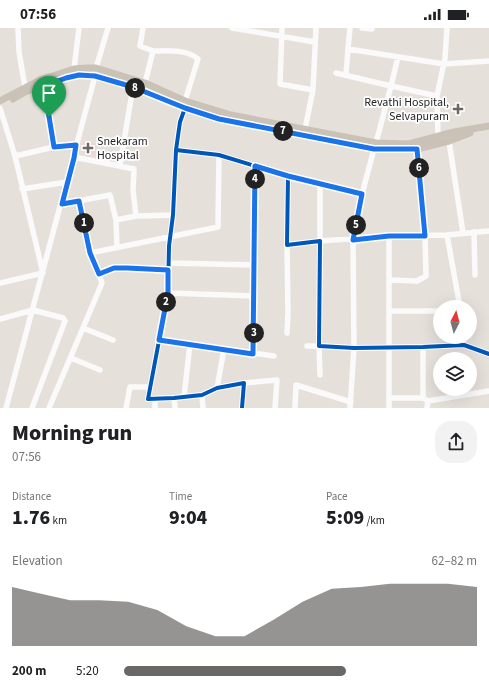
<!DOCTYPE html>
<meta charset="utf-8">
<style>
body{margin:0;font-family:"Source Sans 3",sans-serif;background:#f2f2f2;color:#202124;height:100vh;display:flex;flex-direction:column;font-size:15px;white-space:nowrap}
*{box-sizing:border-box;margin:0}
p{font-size:13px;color:#757577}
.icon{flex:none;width:22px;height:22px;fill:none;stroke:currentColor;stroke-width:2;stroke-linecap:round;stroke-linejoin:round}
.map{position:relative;height:380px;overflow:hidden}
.details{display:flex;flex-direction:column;background:#fff;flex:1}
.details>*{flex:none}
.needle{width:26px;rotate:6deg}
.buttons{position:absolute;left:433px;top:272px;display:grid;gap:8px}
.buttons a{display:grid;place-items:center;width:44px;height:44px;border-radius:50%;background:#fff;box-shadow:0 4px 16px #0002;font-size:20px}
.pin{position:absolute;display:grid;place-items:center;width:34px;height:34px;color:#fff;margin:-41px -17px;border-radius:50% 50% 50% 0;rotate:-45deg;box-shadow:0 0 4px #0007}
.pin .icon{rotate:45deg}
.km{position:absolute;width:20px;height:20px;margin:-10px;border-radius:50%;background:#222;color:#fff;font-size:11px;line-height:20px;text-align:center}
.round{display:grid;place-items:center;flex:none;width:42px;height:42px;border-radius:16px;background:#f2f2f2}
.headline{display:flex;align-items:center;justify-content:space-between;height:68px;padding:0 12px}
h1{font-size:22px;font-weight:800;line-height:30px}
.stats{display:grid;grid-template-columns:repeat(3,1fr);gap:6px;height:68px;padding:4px 12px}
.stats div{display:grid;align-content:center}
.stats b{font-size:20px;font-weight:800}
.stats small{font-size:11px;font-weight:400}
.stats p{font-size:11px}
.chart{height:112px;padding:8px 12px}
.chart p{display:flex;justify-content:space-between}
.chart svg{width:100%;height:72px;margin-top:4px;fill:#6a6866;opacity:.7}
ul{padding:0 12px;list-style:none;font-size:13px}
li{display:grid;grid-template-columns:64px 48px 1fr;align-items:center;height:30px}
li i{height:10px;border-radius:5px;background:#6a6866}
.status{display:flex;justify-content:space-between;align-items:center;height:28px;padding:0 20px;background:#fff;direction:ltr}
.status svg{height:11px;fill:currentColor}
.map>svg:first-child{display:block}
.medical{fill:#eed8d8}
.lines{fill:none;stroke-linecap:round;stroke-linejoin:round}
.minor{stroke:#fbfafa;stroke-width:5.5}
.major{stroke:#cac2b6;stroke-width:7}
.cycleway-casing{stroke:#fff;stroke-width:6}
.cycleway{stroke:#0057b8;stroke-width:4}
.route-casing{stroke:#fff;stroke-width:8}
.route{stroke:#1a73e8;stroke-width:5}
.poi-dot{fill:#6a6866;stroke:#fff;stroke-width:1.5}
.labels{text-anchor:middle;stroke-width:3.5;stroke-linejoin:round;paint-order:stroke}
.poi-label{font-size:12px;fill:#272727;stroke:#fff;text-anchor:end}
</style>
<div class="status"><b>07:56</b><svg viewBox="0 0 49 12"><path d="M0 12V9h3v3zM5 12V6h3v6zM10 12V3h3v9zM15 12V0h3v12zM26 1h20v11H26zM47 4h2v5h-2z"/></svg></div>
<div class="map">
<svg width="489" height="380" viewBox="0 0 489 380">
<rect width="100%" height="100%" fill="#e6e0db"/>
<!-- medical -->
<path class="medical" d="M82,112l16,4 -3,11 -15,-4z"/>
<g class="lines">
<!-- minor -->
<path class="minor" d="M18,0l1,24 6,35
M143,0l-3,18 13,5 -8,32
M232,0l83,14
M282,0l-2,56 33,6
M362,0l10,1
M348,21l2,-21
M153,23c14,0 34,-2 45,8l-13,42
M96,40l12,-40
M74,41l5,-41
M336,45l55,13 7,-29
M346,46l2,-25 96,15 45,-3
M44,58l10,61
M437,68l1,41
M0,80l15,48 28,117 -43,10
M185,80l-5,14 -4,28 43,5 69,21 -1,69 33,-4 -1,105 35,2 69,-1 41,-2 25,9
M305,101l8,-39 3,-62
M449,113l14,92
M376,115l15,-57 46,10 8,-38 2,-30
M176,122l-3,65 -4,31 -1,47 -20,106 26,-1 28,-3 15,-7 27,-5 -2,25
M15,128l39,-9 22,-2
M74,129l60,12 -1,21 3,26
M120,137l13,-78
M288,148l74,18 12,-45
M320,155v58l69,-5 58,-1 42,-4
M22,161l45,-7
M79,173l11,52 128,-26 1,-72
M62,176l48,-9 6,25 20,-4 37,-1
M116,192l1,27
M474,204l1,43
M447,207l13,72
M90,225l9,21
M169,235l85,2
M389,252l28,1 9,-5 -1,-41 -8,-86
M168,265l86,3
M389,283h51
M0,291l33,-9 30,8 2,3 -33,87
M83,300l30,12
M287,305l1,-20 -1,-68
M463,309l1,8
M159,312l115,16
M307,318h12l1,29
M253,326l2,-188
M71,330l29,12
M244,355l33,-3 -2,28
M217,360l7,-39
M202,367l1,13
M184,369l6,-53
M174,370l1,10
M390,370h33v-51
M423,370l5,3 61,-10
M155,372v8
M6,380l89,-332
M49,380l53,-125 -3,-9 16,-5 12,-1 42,2
M126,380l4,-21h19
M295,380l1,-23 55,17
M350,380l4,-60 -1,-109 9,-45
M389,380v-172
M427,380l1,-7"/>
<!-- major -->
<path class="major" d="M13,71l12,-7 41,-14 13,-3h11l43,12 52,21 34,11 155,30h43l32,-8 21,-8
M0,73l40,-21 34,-11 12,-1h10l49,15 40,18 46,14 145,28 33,1 45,-12 35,-6"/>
<defs>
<path id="cycleway" d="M185,80l-5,14 -4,28 43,5 69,21 -1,69 33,-4 -1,105 35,2 69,-1 41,-2 25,9
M176,122l-3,65 -4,31 -1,47 -20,106 26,-1 28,-3 15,-7 27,-5 -2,25"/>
</defs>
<!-- cycleway casing -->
<use href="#cycleway" class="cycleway-casing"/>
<!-- cycleway -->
<use href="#cycleway" class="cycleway"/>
</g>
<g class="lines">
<defs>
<path id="route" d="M79,47l16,1 38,11 52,21 34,11 155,30h43l8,87h-36l-36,4 9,-46 -74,-18 -33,-10 -2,188 -94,-14 9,-47v-23l-41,-2h-13l-15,6 -9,-21 -11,-52 -17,3 12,-46 2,-13 -22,2 -10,-61 22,-8z"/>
</defs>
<!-- route casing -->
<use href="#route" class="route-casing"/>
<!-- route -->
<use href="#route" class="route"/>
</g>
<!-- markers -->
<g class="poi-dot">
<path d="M456 75h4v4h4v4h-4v4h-4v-4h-4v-4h4z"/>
<path d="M86 114h4v4h4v4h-4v4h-4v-4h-4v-4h4z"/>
</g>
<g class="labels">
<!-- poi labels -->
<g class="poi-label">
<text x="449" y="78">Revathi Hospital,<tspan x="449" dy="14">Selvapuram</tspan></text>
<text x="97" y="117" text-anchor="start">Snekaram<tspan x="97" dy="14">Hospital</tspan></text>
</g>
</g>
</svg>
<div class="buttons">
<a><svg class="needle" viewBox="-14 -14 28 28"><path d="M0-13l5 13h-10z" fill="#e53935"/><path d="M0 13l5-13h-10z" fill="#757577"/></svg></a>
<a><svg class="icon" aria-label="layers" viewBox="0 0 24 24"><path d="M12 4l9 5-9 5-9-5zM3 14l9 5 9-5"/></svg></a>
</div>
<div class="pin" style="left:49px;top:89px;background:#1e9e55"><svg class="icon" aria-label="arrive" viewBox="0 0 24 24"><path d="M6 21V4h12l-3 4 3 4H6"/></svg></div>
<b class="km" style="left:84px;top:195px">1</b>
<b class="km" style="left:166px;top:274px">2</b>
<b class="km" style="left:254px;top:305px">3</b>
<b class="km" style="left:255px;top:151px">4</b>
<b class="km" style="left:356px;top:197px">5</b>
<b class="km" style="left:419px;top:140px">6</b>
<b class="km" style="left:283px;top:103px">7</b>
<b class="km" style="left:135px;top:60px">8</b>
</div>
<section class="details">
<div class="headline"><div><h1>Morning run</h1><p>07:56</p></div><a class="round"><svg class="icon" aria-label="share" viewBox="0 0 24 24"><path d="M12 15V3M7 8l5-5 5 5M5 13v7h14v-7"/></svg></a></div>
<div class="stats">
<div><p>Distance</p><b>1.76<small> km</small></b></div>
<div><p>Time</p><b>9:04</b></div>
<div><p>Pace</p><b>5:09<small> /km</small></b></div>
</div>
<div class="chart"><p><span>Elevation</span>62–82 m</p>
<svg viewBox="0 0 160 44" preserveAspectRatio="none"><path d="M0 44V8L10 12L20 16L30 16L40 17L50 22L60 32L70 38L80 38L90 28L100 17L110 9L120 8L130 6L140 6L150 6L160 8V44z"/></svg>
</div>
<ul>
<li><b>200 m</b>5:20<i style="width:63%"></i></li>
</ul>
</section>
